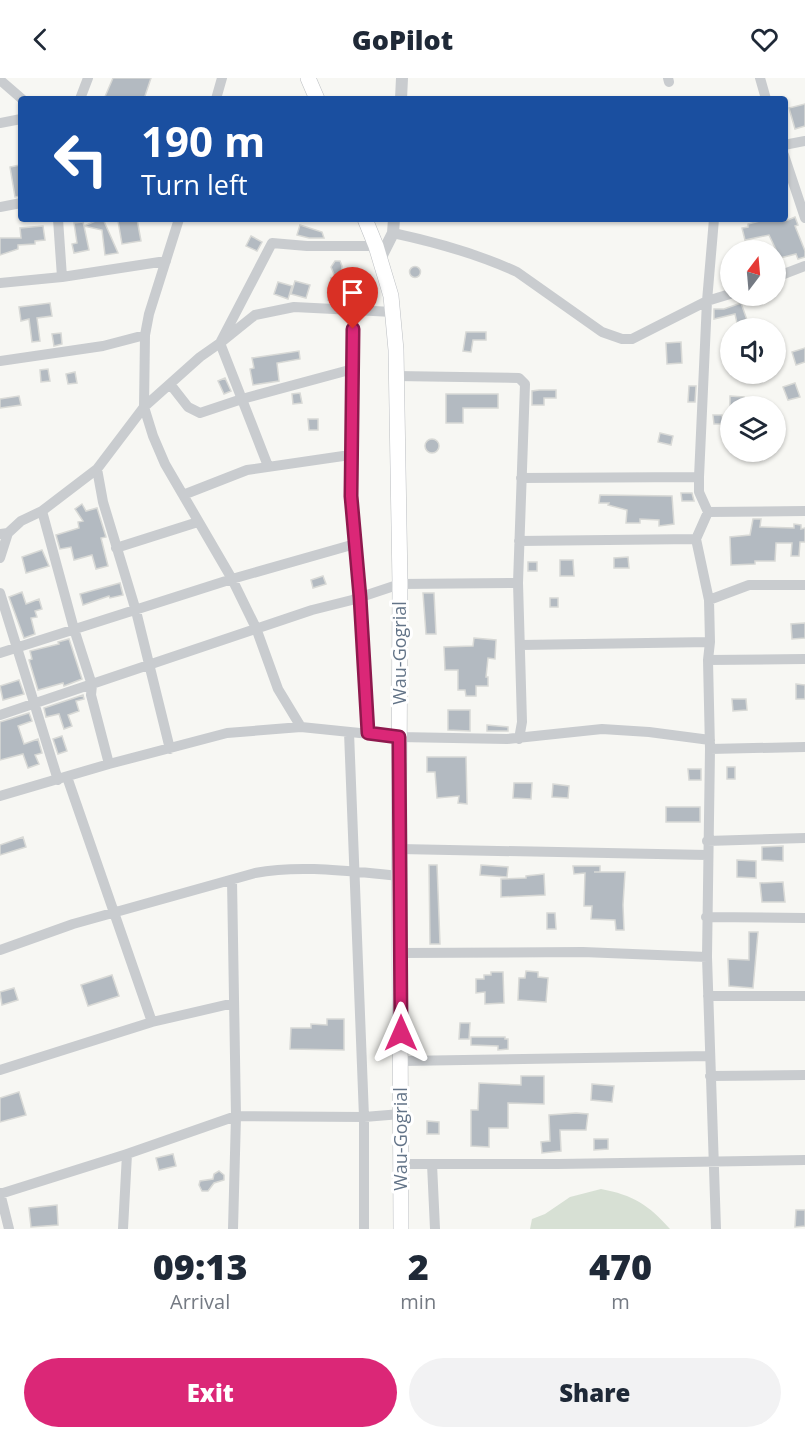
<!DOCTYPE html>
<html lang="en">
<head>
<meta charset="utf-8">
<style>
	:root { --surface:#fff; --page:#f2f2f3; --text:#1f2937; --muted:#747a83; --accent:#db2777 }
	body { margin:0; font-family:"Open Sans",sans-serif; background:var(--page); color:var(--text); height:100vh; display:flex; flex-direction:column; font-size:22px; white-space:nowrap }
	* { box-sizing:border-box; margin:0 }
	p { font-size:20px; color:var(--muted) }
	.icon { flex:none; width:33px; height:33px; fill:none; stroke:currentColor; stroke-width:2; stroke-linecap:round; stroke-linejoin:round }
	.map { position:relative; height:1151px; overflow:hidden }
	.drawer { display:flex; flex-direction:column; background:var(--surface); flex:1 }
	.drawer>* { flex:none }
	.hud { position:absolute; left:18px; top:18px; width:770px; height:126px; border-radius:6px; box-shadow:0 2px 4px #0004; background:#1a4fa0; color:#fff; overflow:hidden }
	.needle { width:39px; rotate:16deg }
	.tools { position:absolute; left:720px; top:162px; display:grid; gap:12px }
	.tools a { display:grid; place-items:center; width:66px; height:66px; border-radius:50%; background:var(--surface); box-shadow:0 2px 4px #0004; font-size:30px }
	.pin { position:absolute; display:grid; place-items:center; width:51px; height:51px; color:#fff; margin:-62px -26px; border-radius:50% 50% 50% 0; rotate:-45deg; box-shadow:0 0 6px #0007 }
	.pin .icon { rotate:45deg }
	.me { position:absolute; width:66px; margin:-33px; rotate:0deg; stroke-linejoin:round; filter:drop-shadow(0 0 4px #0008) }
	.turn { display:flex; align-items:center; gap:21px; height:126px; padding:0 24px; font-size:27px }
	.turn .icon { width:78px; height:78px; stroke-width:2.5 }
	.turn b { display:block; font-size:42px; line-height:51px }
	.eta { display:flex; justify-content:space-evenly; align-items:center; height:102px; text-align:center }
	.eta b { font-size:36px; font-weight:800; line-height:42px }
	.action { display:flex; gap:12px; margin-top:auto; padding:12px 24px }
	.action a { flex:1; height:69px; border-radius:36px; background:var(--accent); color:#fff; font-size:24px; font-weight:800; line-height:69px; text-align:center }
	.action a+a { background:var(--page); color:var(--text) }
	header { display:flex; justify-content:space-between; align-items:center; height:78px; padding:0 24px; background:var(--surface); font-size:27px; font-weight:800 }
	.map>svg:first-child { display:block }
	.pitch { fill:#d7e0d4 }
	.building { fill:#b3bac1; stroke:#d8d9d6; stroke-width:1.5 }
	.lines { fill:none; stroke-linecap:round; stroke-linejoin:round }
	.primary-casing { stroke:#bbbec2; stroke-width:16 }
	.minor { stroke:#c9cccf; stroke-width:10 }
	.tertiary { stroke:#c9cccf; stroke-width:12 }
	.primary { stroke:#fff; stroke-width:15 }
	.route-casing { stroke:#8e194d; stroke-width:15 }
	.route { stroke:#db2777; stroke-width:10 }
	.labels { text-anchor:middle; stroke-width:6; stroke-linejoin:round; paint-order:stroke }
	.street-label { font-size:18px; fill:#637488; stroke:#fff }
</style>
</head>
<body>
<header><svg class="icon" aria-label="back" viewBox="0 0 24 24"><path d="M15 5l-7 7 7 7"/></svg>GoPilot<svg class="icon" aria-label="heart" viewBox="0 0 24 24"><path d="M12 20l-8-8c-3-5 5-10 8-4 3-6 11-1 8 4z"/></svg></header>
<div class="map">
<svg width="805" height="1151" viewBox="0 0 805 1151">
	<rect width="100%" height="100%" fill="#f7f7f3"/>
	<path class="pitch" d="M601,1111C633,1117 649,1127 670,1151H530L532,1141L545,1136L570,1119Z"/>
	<path class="building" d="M113,0H151L144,21H104Z
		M805,26V48L795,51L789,30Z
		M20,87L21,118L15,119L10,89Z
		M795,139L798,147L795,148L805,173V179L798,181L796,176L776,181V172L769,157L745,162L742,150L748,149V146L760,143V141L788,142Z
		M100,141H103L118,175L105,177L102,152L84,148L89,172L74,175L72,166L77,165L74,145L83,144L84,148Z
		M137,141L141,163L122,166L118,143Z
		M300,147L322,154L324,160H309L297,157Z
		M43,148L45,162L35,163V166L18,167V171L0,177V160H21L20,150Z
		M251,158L262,164L257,173L246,168Z
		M335,183H340L342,188L338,223L328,222L331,200L336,201L331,189Z
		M409.5 194a5.5 5.5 0 1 1 11 0a5.5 5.5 0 1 1-11 0Z
		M295,203L310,207L306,220L291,216Z
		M278,204L292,208L288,221L274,216Z
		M50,225L52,238L37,240L40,263L32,264L29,241L21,243L19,229Z
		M741,225L747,242L737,245L735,236L714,241V231H724Z
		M466,254H486V262H473L471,274L463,273Z
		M61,255L62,266L54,268L52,256Z
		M681,264L682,285L667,286L666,265Z
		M805,270V284L796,287L792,274Z
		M299,273L300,281L277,285L279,303L253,307L250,291L254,290L252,280Z
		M48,291L50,303L41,304L40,292Z
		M75,294L77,305L68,306L66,296Z
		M225,300L231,313L224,316L218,303Z
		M795,305L800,319L788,322L783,309Z
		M689,308H696L695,324H688Z
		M539,312H556V320H544V327H532V313Z
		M300,315L302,325L293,326L292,316Z
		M446,316H498V330H463V345H446Z
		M19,318L21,327L0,330V321Z
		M730,318L744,319V328H730Z
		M713,337H722L723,346H714Z
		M308,341H318V352H309Z
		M660,355L673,358L671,367L658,364Z
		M425 368a7 7 0 1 1 14 0a7 7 0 1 1-14 0Z
		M681,415H692L694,423H682Z
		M600,417L672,418L674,446L659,448V442L640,441V445H626L627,432L608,427L609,425H599Z
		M82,426L86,433L97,430L106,459L101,460L108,488L96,491L92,477L74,482L71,469L60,471L56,457L79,450L78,444L83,443L75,431Z
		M753,441H761L760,449L794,450V446L801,447V451L805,450V464H800L799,478H791L792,465H776L775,483H755V486L731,487L730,459L750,457Z
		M42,472L49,488L26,495L22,479Z
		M628,479L629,490H614V480Z
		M560,482H573L574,498H560Z
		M528,484H537V493H528Z
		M323,498L326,506L313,510L311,502Z
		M120,505L123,517L110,520L109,518L83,527L80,516Z
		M22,514L26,526L39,521L42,531L35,533L37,539L31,540L35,556L24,560L9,519Z
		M423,515H434L436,556H426Z
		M550,520H558V529H550Z
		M805,545V560L792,561L791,546Z
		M474,560L496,562L495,581L488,580L486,599H488V608H476V618H466L465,612H458V592H445L444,569L473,568Z
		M69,561L82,601L64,608L63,605L38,612L29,582L32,581L30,573L59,566L58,564Z
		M19,602L24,616L3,622L0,608Z
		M796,606L805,607V621H796Z
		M83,617L84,621L76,623L79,633L68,637L72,648L64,651L59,636L46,639L44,630Z
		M732,621H746L747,632L733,633Z
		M448,632H470V653L448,652Z
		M29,635L32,643L18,648L24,666L38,661L42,675L35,677L39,686L28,690L23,676L0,682V644Z
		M487,647L508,649V653H487Z
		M62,658L67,673L58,676L53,661Z
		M427,679H466L467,726L458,725L459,718L437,720L435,694H427Z
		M727,689H735V701H727Z
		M688,691H701V702H689Z
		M514,705H532L531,721L513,720Z
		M553,706L569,708L568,720L552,719Z
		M666,729H700V744H666Z
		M23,759L26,769L0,777V767Z
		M783,768V783L762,782V769Z
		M737,782L756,783V800L737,799Z
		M429,787H437L440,866H430Z
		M481,787L508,789L507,799L480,797Z
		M573,788H600V794H594H625L623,827L624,852H616L615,842L591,841L592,828H584L585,795L574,796Z
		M544,796L545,817L501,819V801L526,800V798Z
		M783,804L785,824H762L760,805Z
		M547,835H555L556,851H547Z
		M749,854H758L753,910L729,908L728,881L749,882Z
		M526,893L538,894V899L548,900L546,924L518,922L519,900H525Z
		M491,894H503L504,925L485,926V914L476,915V901H484V897H491Z
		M112,897L119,918L88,928L81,907Z
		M14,910L18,922L2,927L0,914Z
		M327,941H344V972L290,971L291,950H311V946L327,947Z
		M460,945H470L469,961H459Z
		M471,959H505V961H508V971L498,972V968L471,967Z
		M521,998H544V1026L508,1025V1050H489V1069L471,1068V1032H478L479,1005L521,1007Z
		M592,1006L614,1008L612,1024L591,1022Z
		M19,1014L26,1037L0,1044V1020Z
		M576,1035L588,1036L586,1052H560L561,1073L542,1075L541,1064L550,1063L549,1037Z
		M427,1043L439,1044V1056H427Z
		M594,1061H608V1071L594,1072Z
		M173,1076L176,1088L159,1092L156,1080Z
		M219,1093L224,1097V1102L214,1105L208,1113H202L199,1107L200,1103L213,1101L214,1096Z
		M57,1127L58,1147L31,1149L29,1130Z
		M796,1132H805V1148L795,1149Z"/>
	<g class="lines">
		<defs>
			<path id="primary" d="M308,0L317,21
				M365,141L376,168L391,218L396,272L400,506L399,709L401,1151"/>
		</defs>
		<use href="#primary" class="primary-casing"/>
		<path class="minor" d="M668,0L669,4
			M760,0L766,21
			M0,2L22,21
			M80,21L88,0
			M216,21L222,0
			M0,45L21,41
			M784,67L805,63
			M784,77L805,140
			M0,129L21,125
			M58,141L62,199
			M179,141L149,236L145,257L144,329L153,358L165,386L232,501L256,550L278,611L301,649
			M393,155C435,164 478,176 517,194L602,254L622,261H632L707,223L730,216
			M776,199L805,188
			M0,205L62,199L166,183
			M353,231L354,311L350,377L351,418L360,519L368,655
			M0,283L103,268L145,257
			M396,298L519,300L525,306L518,505L522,644L519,661
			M170,306L188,329L200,335L242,321L353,291
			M268,388L220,265L255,237L294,229L393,234
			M97,391L103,424L136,533L170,671
			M521,400L699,399
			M183,417L247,392L350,377
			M42,433L74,551L92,607L91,617L109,686
			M708,434L805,433
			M0,456L8,455L21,443L42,433L97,391L144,329L200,279L220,265L272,165L307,168H376
			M519,463L696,461
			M116,470L198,444
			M0,480L8,455
			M0,515L58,702
			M709,522L749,507H805
			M521,567L710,564
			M0,575L232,501L355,466
			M708,582L710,564L709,522L696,461L708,434L699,414V399L707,223L714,141
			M0,637L312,532L352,522L400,506L518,505
			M349,654L364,1039V1151
			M710,671L805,669
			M67,699L152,944
			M0,718L109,686L227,655L301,649L399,659L507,661L602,651L649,654L710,662
			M707,763L805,760
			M400,771L707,777
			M232,802L236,1038L233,1151
			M706,839L805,840
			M0,872L73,846L255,795C302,786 353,794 400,798
			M401,875L583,874L707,879
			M708,918H805
			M402,983L710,978
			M0,992L152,944L234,925
			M710,998L805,997
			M401,1086H558L805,1082
			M432,1086L435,1151
			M0,1115L9,1151
			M0,1116L127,1076L236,1038L364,1039L401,1036
			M123,1151L127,1076
			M716,1151L707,879L710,671L708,582L805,581"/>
		<path class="tertiary" d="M401,21L402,0
			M380,181L393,155L394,141"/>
		<use href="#primary" class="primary"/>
	</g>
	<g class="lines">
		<defs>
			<path id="route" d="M353,251L351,418L360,519L368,655L399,659L401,955"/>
		</defs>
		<use href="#route" class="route-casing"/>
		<use href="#route" class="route"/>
	</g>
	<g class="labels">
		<g class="street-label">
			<text transform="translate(400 575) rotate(-90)" y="6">Wau-Gogrial</text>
			<text transform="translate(401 1061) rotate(-90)" y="6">Wau-Gogrial</text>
		</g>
	</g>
</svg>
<div class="tools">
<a><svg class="needle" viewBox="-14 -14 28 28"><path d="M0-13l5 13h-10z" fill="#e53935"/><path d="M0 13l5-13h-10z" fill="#747a83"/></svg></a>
<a><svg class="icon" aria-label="sound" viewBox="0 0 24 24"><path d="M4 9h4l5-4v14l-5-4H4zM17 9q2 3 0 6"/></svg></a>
<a><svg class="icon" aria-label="layers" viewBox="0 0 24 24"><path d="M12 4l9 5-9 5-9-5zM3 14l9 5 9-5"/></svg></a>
</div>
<div class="pin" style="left:353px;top:251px;background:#d93025"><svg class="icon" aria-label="arrive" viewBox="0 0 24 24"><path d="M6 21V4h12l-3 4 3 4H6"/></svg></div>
<svg class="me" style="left:401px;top:955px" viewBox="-20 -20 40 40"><path d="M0-17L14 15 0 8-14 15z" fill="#db2777" stroke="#fff" stroke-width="4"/></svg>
<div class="hud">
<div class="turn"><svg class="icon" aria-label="left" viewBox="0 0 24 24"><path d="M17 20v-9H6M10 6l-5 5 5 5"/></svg><div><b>190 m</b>Turn left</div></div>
</div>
</div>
<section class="drawer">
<div class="eta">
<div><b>09:13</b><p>Arrival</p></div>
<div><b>2</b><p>min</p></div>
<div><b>470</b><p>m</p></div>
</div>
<div class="action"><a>Exit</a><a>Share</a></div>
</section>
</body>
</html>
